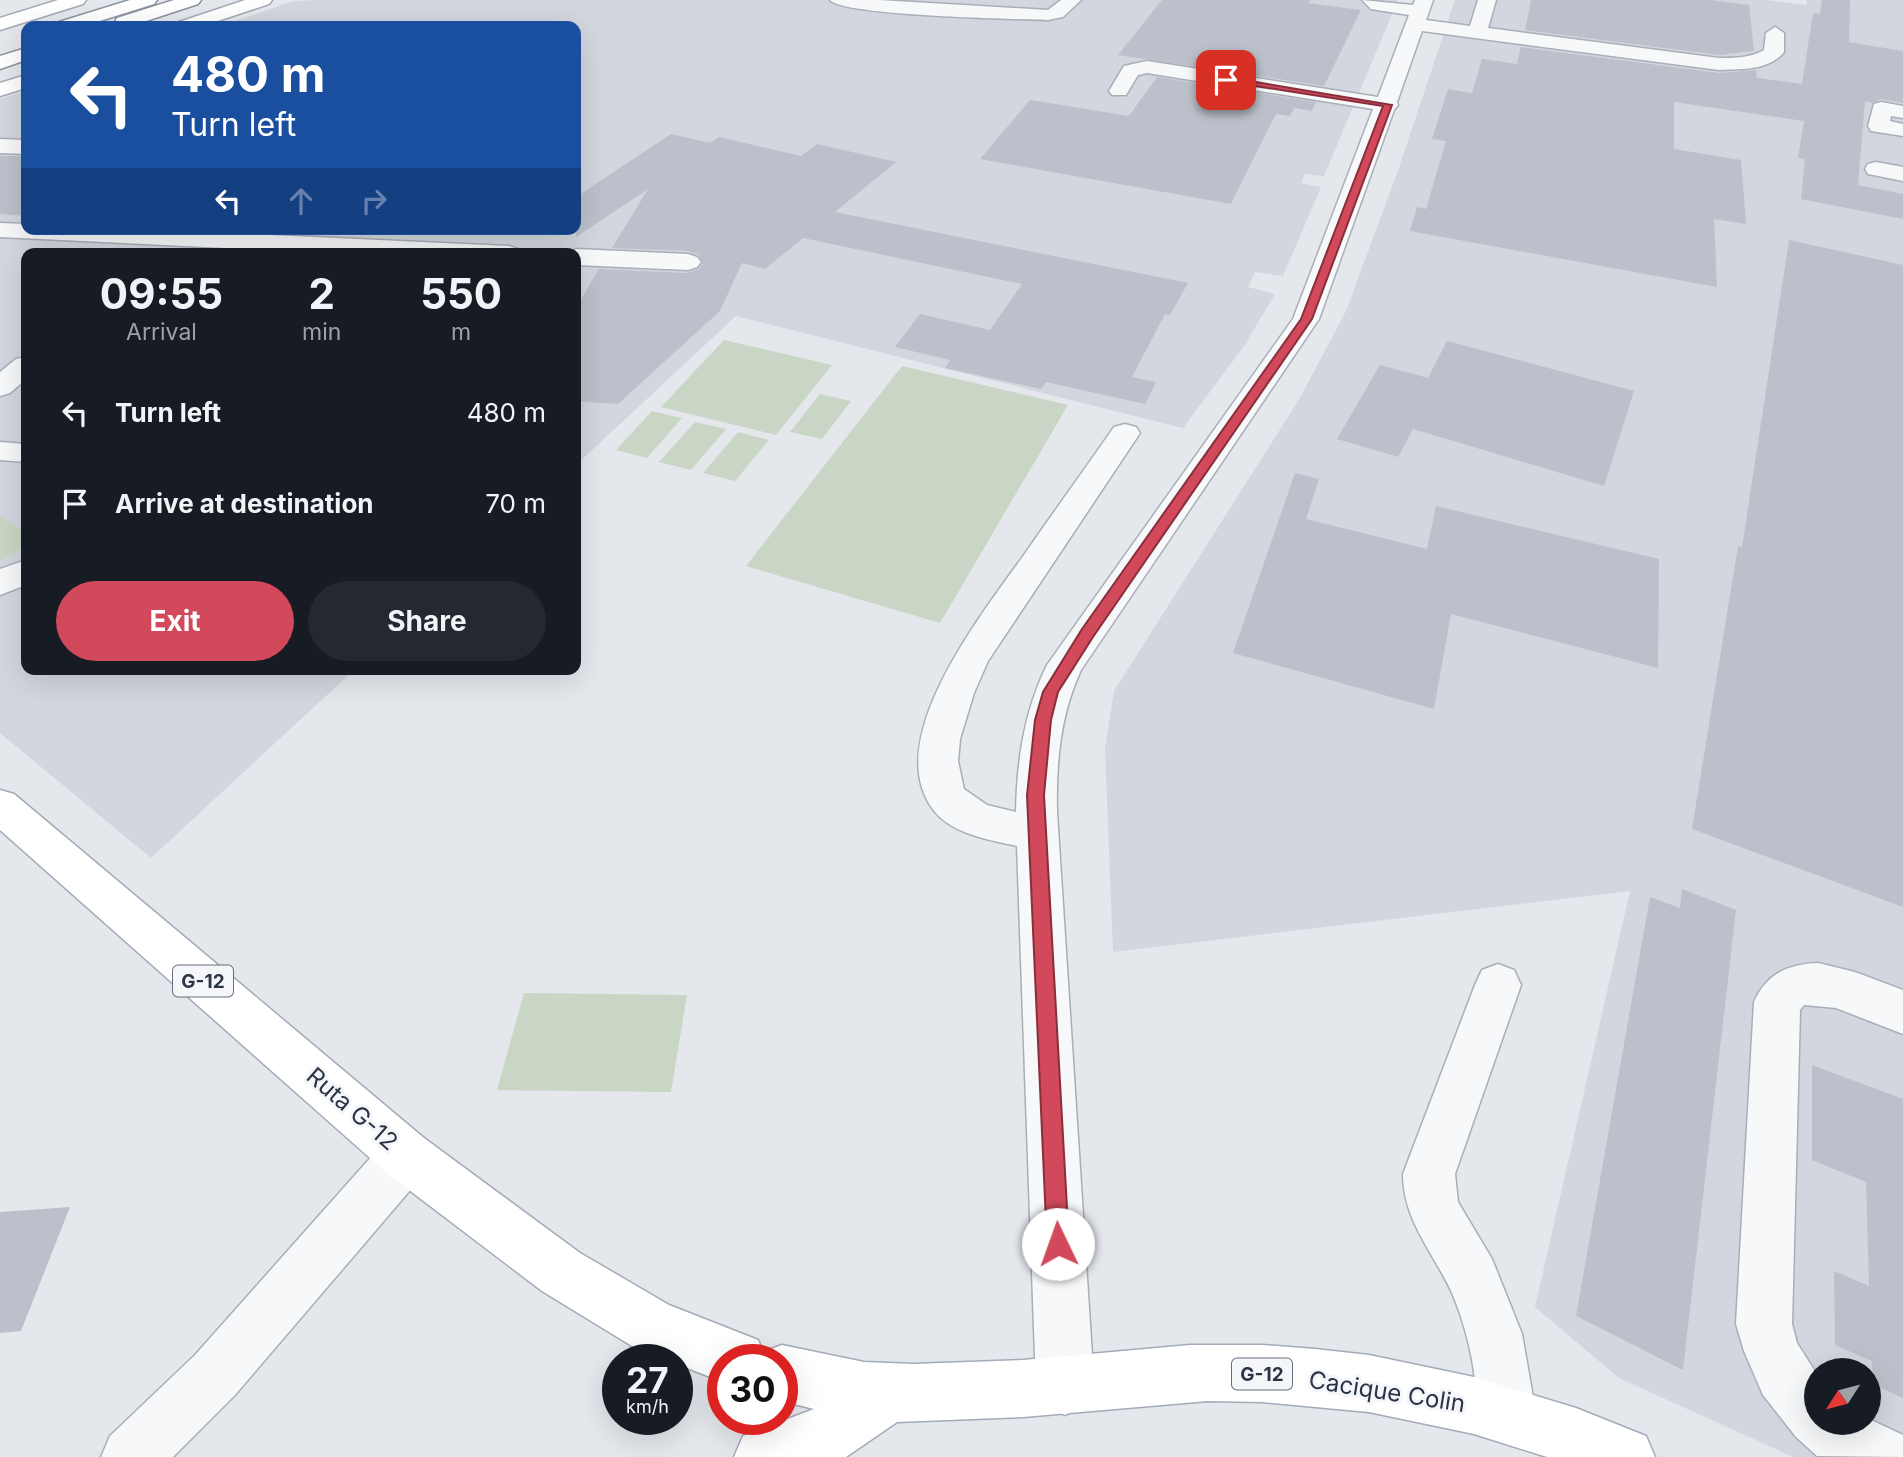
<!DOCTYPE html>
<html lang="en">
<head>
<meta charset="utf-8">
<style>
	:root { --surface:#171b24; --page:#242831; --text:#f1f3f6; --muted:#9ea1a6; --accent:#d1495b }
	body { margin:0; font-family:Inter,sans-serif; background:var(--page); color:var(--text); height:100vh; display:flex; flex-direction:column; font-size:26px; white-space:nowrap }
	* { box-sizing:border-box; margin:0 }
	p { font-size:23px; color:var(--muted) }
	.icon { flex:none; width:38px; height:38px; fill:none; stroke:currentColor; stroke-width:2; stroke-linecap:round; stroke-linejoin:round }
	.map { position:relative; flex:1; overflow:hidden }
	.panel { position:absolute; left:21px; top:248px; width:560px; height:427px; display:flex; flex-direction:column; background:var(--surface); border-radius:14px; box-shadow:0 7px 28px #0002 }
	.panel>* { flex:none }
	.top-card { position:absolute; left:21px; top:21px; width:560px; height:214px; border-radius:14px; box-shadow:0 7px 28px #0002; background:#1a4fa0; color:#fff; overflow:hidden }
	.needle { width:46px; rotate:234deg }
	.buttons { position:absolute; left:1804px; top:1358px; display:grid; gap:14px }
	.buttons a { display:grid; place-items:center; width:77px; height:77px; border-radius:50%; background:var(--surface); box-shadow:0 7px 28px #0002; font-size:35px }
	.speed { position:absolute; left:602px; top:1344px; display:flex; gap:14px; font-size:35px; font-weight:700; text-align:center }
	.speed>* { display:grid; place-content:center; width:91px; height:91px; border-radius:50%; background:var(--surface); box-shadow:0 7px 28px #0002; line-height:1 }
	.speed small { font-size:18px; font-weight:400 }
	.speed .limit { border:10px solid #d22; background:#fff; color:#111 }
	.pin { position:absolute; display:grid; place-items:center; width:60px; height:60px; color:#fff; margin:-30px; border-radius:14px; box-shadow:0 4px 10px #0006 }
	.me { position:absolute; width:77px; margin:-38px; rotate:357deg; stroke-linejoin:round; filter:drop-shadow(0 0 5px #0008) }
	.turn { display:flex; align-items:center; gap:24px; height:147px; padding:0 35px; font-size:32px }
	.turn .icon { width:91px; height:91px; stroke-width:2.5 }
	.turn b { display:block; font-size:49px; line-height:60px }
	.lanes { display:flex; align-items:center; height:66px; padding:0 35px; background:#0003; justify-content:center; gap:35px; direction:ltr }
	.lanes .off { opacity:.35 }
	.eta { display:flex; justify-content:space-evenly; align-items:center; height:119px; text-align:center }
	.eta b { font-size:42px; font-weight:700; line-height:49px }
	.cta { display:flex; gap:14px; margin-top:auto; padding:14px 35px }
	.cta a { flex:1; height:80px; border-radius:42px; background:var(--accent); color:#fff; font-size:28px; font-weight:700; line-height:80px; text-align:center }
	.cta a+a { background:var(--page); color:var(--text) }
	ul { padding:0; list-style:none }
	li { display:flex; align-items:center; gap:21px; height:91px; padding:0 35px }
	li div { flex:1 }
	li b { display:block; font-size:26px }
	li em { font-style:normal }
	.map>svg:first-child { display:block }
	.built { fill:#d2d6de; fill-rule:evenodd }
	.green { fill:#c9d6c5 }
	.building { fill:#bbc0ca }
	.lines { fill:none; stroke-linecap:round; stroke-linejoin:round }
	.minor-casing { stroke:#a9aeb7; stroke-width:3 }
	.major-casing { stroke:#a3abb8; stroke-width:3 }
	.highway-casing { stroke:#8b94a3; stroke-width:3 }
	.minor { fill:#f7f8fa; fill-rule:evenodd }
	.major { fill:#fff; fill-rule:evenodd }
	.highway { fill:#fff; fill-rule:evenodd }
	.route { fill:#d1495b; stroke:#882f3b; stroke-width:2 }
	.labels { text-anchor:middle; stroke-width:6; stroke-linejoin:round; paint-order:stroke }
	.shield { fill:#f4f6f9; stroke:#676e7b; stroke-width:2 }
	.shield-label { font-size:19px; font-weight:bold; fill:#2b3445 }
	.near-street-label { font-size:24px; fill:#2b3445; stroke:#f4f6f9 }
</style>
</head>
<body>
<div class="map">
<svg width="1903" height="1457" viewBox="0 0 1903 1457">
	<rect width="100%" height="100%" fill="#e4e7ec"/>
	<path class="built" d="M316,0H1398L1324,176L1305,174L1301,183L1321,187L1283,276L1255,272L1248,287L1275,294L1244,346L1183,428L736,316L576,465V254H26V670H354L151,858L0,733V99L26,91V229H576V26H220L294,1Z
		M1455,0H1767L1806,5L1807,0H1903V1457H1793L1619,1378L1535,1307L1630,891L1113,952L1105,748L1114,691L1300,398L1346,311L1399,168ZM1816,1370H1869V1423H1816Z"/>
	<path class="green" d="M724,340L832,365L776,435L661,407Z
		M902,366L1068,405L940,623L746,566Z
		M820,394L851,401L822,439L790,432Z
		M652,411L682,418L647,458L616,450Z
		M695,422L726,429L691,470L659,462Z
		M738,432L769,440L735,481L703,473Z
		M0,516L26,532V546L0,561Z
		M524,993L687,995L671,1092L497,1090Z"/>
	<path class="building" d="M1162,0H1310L1308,3L1361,10L1324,86L1118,55Z
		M1531,0H1710L1749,5L1754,51L1719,55L1525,30Z
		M1822,0H1850L1849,42L1903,51V103L1881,99L1872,103L1865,101L1858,185L1903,194V219L1801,199L1805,159L1798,158L1804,121L1674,102V149L1741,160L1746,224L1714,219L1717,287L1410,231L1417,207L1426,209L1446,141L1432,139L1448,89L1472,93L1482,59L1517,64L1521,47L1719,73L1756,70L1757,78L1802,84L1813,13L1820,14Z
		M1157,77L1316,102L1312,111L1294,108L1290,116L1276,114L1231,204L980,159L1030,100L1129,116Z
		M671,134L710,143L719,137L801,156L817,144L896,162L835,212L1188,283L1170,315L1165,314L1132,377L1156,382L1145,404L1046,382L1041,389L945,368L950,360L895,347L920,314L990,330L1022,284L803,238L765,269L742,263L720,311L618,404L576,401V308L599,269L688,273L698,269L703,264L699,255L688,251L612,248L648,189L576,237V197Z
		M0,156H26V216L0,214Z
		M1789,240L1903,265V907L1692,829L1738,546L1742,547Z
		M1447,341L1634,391L1604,486L1413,429L1398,457L1337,439L1380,365L1428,378Z
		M1295,473L1319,479L1306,519L1427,549L1436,506L1659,559L1658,668L1451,614L1434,709L1233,653Z
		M1682,889L1736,910L1683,1370L1576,1316L1650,897L1680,908Z
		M1812,1065L1903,1099V1398L1873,1384L1872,1361L1835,1345L1834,1271L1869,1286L1866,1182L1812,1160Z
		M70,1207L21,1331L0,1333V1212Z"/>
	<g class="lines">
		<defs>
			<path id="minor" d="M830,0H879L1048,10L1061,0H1081L1063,17L1048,20C1017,19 843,16 830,0Z
				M1362,0L1413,5L1415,0H1433L1426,20L1470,26L1478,0H1496L1488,28L1719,58C1735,58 1750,58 1764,50L1766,33L1775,27L1784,33V52C1769,71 1740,69 1719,70L1422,31L1397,102L1398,105L1394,110L1319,319L1081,670C1060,715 1056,763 1057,812L1094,1386L1085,1406L1065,1415L1045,1406L1036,1386L1017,846C990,840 953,834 935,812C877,742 986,609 1026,552C1055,510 1085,469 1114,427L1125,424L1136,427L1140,433L988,661L974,693L960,739L958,761L964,789L987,805L1016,812C1017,760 1024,712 1047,665L1293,319L1373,109L1147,73L1138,75L1126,95H1112L1109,91L1124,66L1147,61L1378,97L1409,15L1371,9Z
				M1881,102L1903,106V118L1891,116L1890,121L1903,124V136L1871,131L1868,126L1874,104Z
				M0,139L26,140V154L0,153Z
				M1876,162L1903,167V181L1868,174L1865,169L1868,164Z
				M0,223L26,224V229H141L509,246L518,249L521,254H346L0,237Z
				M576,249L688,254L697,257L701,262L697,267L688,270L576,265V254H566Z
				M26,357V379L10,393L0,396V372L16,359Z
				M0,442L26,444V462L0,460Z
				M26,560V585L0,595V569Z
				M1818,963L1855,972L1903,990V1034L1836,1008L1804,1005L1800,1010L1792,1324L1797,1343L1816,1373V1423H1869V1419L1903,1435V1457L1817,1456L1796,1437L1763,1395L1744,1351L1736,1324L1754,1002C1766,974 1788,964 1818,963Z
				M1498,964L1514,970L1521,985L1455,1174L1458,1202L1492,1259L1522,1334L1536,1414L1527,1434L1507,1443L1487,1434C1476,1410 1477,1386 1472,1360C1468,1338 1461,1314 1452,1293C1434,1253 1403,1221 1403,1174L1475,985L1482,970Z
				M406,1131L424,1138L431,1156L424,1174L235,1395L173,1457H101L110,1436L195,1355L388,1138Z"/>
			<path id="major" d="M58,0H86L83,4L0,30V18Z
				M245,0H272L269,4L203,26H177L179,22Z
				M26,75V88L0,96V83Z
				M0,790L14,794L424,1138L580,1253L669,1305L758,1340L763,1352L782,1345L864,1362L913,1364L1023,1360L1190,1345H1262L1315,1349L1369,1355L1474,1377L1576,1408L1646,1436L1655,1457H1547L1474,1434L1369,1412L1262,1402L1208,1401L1023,1417L897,1422L846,1457H734L743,1436L814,1409L782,1401V1360H723V1382L677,1364V1360H667L632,1346L542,1291L388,1174L0,830Z"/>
			<path id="highway" d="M130,0H157L154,4L84,26H57L59,22Z
				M174,0H201L198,4L131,26H119L115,22L117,18Z
				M26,48V60L0,69V56Z"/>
		</defs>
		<use href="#minor" class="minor-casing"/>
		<use href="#major" class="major-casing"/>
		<use href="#highway" class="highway-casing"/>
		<use href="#minor" class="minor"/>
		<use href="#major" class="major"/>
		<use href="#highway" class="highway"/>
	</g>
	<path class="route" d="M1226,77L1392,105L1312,319L1093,637L1058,692L1051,720L1044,795L1069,1244L1065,1252L1058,1255L1050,1252L1047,1244L1027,795L1035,720L1043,692L1082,629L1301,319L1383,106L1223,81Z"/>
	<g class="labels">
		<g class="shield">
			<rect x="173" y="965.5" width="60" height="31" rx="5"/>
			<rect x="1232" y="1358.5" width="60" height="31" rx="5"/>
		</g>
		<g class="shield-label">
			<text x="203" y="988">G-12</text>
			<text x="1262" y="1381">G-12</text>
		</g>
		<g class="near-street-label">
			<text transform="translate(352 1109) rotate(41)" y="8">Ruta G-12</text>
			<text transform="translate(1387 1392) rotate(9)" y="8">Cacique Colin</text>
		</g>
	</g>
</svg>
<div class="buttons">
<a><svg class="needle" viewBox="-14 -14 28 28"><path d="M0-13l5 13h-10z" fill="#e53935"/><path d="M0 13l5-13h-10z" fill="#9ea1a6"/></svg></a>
</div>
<div class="speed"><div>27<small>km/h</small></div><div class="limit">30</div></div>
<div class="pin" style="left:1226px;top:80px;background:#d93025"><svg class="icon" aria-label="arrive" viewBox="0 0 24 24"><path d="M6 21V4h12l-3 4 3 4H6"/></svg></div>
<svg class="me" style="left:1058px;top:1244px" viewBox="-20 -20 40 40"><circle r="19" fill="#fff"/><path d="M0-13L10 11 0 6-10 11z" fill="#d1495b"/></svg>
<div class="top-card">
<div class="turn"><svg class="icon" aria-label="left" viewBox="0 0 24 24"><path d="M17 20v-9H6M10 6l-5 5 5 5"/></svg><div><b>480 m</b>Turn left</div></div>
<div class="lanes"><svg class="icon" aria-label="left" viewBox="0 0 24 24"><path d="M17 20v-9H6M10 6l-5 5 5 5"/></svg><svg class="icon off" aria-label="ahead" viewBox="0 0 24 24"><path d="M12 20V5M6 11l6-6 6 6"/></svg><svg class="icon off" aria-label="right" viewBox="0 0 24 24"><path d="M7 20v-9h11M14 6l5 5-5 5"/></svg></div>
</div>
<section class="panel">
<div class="eta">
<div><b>09:55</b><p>Arrival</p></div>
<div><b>2</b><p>min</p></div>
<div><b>550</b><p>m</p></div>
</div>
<ul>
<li><svg class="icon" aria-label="left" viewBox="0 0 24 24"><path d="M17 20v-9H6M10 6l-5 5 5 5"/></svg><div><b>Turn left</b></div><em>480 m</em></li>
<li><svg class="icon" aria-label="arrive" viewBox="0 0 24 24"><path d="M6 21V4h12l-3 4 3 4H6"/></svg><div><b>Arrive at destination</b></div><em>70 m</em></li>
</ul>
<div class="cta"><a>Exit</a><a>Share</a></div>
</section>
</div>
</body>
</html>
